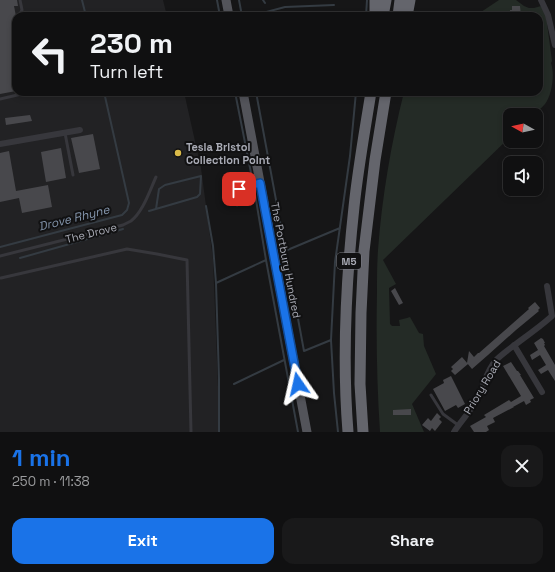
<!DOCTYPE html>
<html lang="en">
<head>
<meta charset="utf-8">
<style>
	:root { --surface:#101011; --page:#19191a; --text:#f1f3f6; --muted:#9c9d9f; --line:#303031; --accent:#1a73e8 }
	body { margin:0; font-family:"Space Grotesk",sans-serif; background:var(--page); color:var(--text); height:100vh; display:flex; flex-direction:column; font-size:15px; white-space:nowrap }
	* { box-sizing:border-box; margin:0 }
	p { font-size:13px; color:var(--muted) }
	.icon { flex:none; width:22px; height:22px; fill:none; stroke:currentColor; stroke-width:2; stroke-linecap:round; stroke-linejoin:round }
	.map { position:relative; height:432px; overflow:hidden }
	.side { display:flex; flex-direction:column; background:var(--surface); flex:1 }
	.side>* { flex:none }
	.top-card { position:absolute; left:12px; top:12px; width:531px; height:84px; border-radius:12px; box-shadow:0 2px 6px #0003,0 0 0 1px var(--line); background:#101011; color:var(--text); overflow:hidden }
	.needle { width:26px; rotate:278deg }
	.buttons { position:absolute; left:503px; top:108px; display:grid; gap:8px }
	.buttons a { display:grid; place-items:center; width:40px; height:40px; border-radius:8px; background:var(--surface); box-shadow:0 2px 6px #0003,0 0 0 1px var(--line); font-size:20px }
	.pin { position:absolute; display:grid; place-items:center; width:34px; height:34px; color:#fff; margin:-17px; border-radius:8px; box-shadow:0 2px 6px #0006 }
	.me { position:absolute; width:44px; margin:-22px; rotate:349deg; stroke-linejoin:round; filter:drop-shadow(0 0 3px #0008) }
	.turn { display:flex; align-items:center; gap:14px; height:84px; padding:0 12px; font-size:18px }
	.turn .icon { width:52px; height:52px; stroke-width:2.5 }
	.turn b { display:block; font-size:28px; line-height:34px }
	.round { display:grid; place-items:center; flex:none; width:42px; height:42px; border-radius:12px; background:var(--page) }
	.summary { display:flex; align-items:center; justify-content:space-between; height:68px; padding:0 12px }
	h1 { font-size:24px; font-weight:700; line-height:30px; color:var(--accent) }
	.cta { display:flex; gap:8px; margin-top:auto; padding:8px 12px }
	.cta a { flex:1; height:46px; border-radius:12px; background:var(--accent); color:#fff; font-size:16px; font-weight:700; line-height:46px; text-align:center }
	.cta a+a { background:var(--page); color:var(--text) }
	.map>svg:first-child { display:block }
	.built { fill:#222224 }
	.green { fill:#242b26 }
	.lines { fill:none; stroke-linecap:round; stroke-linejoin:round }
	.stream { stroke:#343b42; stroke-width:2 }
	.building { fill:#48484c }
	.service { stroke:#37373c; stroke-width:3 }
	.minor { stroke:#37373c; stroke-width:6 }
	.primary { stroke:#53545a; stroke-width:9 }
	.motorway { stroke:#64656c; stroke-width:11 }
	.route-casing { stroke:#114b97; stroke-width:10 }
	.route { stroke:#1a73e8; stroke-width:7 }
	.poi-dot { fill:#dbbb49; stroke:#111112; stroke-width:1.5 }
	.labels { text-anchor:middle; stroke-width:4; stroke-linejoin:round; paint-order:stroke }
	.shield { fill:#111112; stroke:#7b7d84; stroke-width:1 }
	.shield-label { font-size:10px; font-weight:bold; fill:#a9abb5 }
	.poi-label { font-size:11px; font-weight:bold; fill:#a9abb5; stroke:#111112; text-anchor:start }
	.street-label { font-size:11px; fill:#a9abb5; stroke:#111112 }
	.water-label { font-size:12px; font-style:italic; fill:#8495ac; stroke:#111112 }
</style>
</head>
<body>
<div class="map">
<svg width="555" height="432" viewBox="0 0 555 432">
	<rect width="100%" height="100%" fill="#161617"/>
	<path class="built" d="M0,0H163L167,16H16V92H184L201,168L213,259L219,412L218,432H0Z"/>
	<path class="green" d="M499,0H516L524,6L529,8H534L541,6L546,16L552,61L551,63C555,74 552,95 545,104C541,109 537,111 533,115H510V137L383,260L396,284L389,288L390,324L392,326H400L399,320L407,318L410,317L419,333L423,334L424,346L436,374L412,404L424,432H380C377,386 376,339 377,293C377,279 377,264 378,250C382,197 391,144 404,92H539V16H479L478,14Z"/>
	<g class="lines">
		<path class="stream" d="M82,0L86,16
			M217,0L220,16
			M239,0L242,16
			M263,0L265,3
			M251,16L285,7L334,5
			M366,16L367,0
			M235,92L254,188L266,260L298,432
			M256,92L304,351L331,340
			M225,197L254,188
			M206,206L213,246L216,283L219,379V432
			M149,211L197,197L200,194L201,176L165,185L159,189L156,209
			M0,247L122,215L127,210L129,203L104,92
			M285,251L340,228
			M20,258L123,229
			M216,283L266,260
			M234,384L284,360
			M338,432L334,393L331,340L335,262L350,156L356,92"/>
	</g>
	<path class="building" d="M0,0H17L18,6H14L16,16V91L0,94Z
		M512,6H520L521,16H510V10H512Z
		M30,115L32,121L6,125L5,118Z
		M93,134L100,169L79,173L71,138Z
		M61,148L66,178L46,182L41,152Z
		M9,151L16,191L48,185L52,207L22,213L19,198L0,202V153Z
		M395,288L403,303L399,305L391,291Z
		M535,302L540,308L538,310L539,311L516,330L488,355L472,369L467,363L469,351L474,357L478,353H479L529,309L528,308Z
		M541,338L543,339L545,343H544L545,345L544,346L555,365V381L548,370L541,374L538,370L546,365L540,355L532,360L530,355L538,350L534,343Z
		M462,357L468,364L455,375L451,371L453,369L451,367Z
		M511,362L517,371H518L521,375H520L534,398L530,400L531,402L526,405L524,401L513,407H514L493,418L495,422L487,426L489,430L486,432H474L470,426L486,417L484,415L509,400L511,402L521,396L503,366Z
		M451,376L465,404L458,408L456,405L445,411L433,389L444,383L443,380Z
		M411,409V415H393V410Z
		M437,413L441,417L439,419L442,422L435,431L432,428L430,431L422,425L428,418L431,421Z"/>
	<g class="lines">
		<path class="service" d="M19,16L22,10L20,0
			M0,99L26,93L28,92
			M65,133L73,175
			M237,205L235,197L236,191L249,186L258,184
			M0,256L123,225C125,224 129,222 131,221C143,212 150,190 156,177
			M1,278L127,249L157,254L187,260L191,432
			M431,395L443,414L458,425"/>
		<path class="minor" d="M541,0L548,15L555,45
			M0,144L80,130
			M514,345L542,392
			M454,432C461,421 471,411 477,399C484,386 486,371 496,360C503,353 512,347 520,341C531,333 542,325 552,316L547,286"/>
		<path class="primary" d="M226,0L229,16
			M243,92L307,432"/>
		<path class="motorway" d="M375,16V0
			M383,16L386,0
			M398,16L400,0
			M407,16L410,0
			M348,432C342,357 346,281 354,207C358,168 365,130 371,92
			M363,432L360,384L361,313L364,251L375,160L386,92"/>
	</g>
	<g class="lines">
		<defs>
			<path id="route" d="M239,189L260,183L298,384"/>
		</defs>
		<use href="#route" class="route-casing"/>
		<use href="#route" class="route"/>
	</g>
	<circle class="poi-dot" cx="178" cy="153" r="4"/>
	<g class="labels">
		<rect class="shield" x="337" y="253" width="24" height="16" rx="3"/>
		<g class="shield-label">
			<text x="349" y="265">M5</text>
		</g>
		<g class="poi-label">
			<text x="186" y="151">Tesla Bristol<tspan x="186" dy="13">Collection Point</tspan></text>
		</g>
		<g class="street-label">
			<text transform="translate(91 233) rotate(-14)" y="4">The Drove</text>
			<text transform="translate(286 260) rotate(79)" y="4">The Portbury Hundred</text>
			<text transform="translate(482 387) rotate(-59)" y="4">Priory Road</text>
		</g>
		<g class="water-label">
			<text transform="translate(74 218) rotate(-14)" y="4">Drove Rhyne</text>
		</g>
	</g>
</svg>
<div class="buttons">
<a><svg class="needle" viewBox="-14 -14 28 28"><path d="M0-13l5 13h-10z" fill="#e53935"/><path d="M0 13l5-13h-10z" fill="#9c9d9f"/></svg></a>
<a><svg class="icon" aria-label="sound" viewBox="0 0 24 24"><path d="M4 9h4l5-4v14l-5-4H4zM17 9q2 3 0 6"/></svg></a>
</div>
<div class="pin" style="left:239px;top:189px;background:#d93025"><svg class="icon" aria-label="arrive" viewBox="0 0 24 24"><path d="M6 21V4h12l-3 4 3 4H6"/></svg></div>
<svg class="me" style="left:298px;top:384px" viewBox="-20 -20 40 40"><path d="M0-17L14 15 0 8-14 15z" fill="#1a73e8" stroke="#fff" stroke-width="4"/></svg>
<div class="top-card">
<div class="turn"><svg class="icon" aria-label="left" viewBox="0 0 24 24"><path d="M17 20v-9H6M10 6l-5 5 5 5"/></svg><div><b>230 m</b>Turn left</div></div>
</div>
</div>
<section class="side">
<div class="summary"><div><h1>1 min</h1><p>250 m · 11:38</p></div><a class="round"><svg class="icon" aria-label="close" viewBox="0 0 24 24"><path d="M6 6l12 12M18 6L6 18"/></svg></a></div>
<div class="cta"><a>Exit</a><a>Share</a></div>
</section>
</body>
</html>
